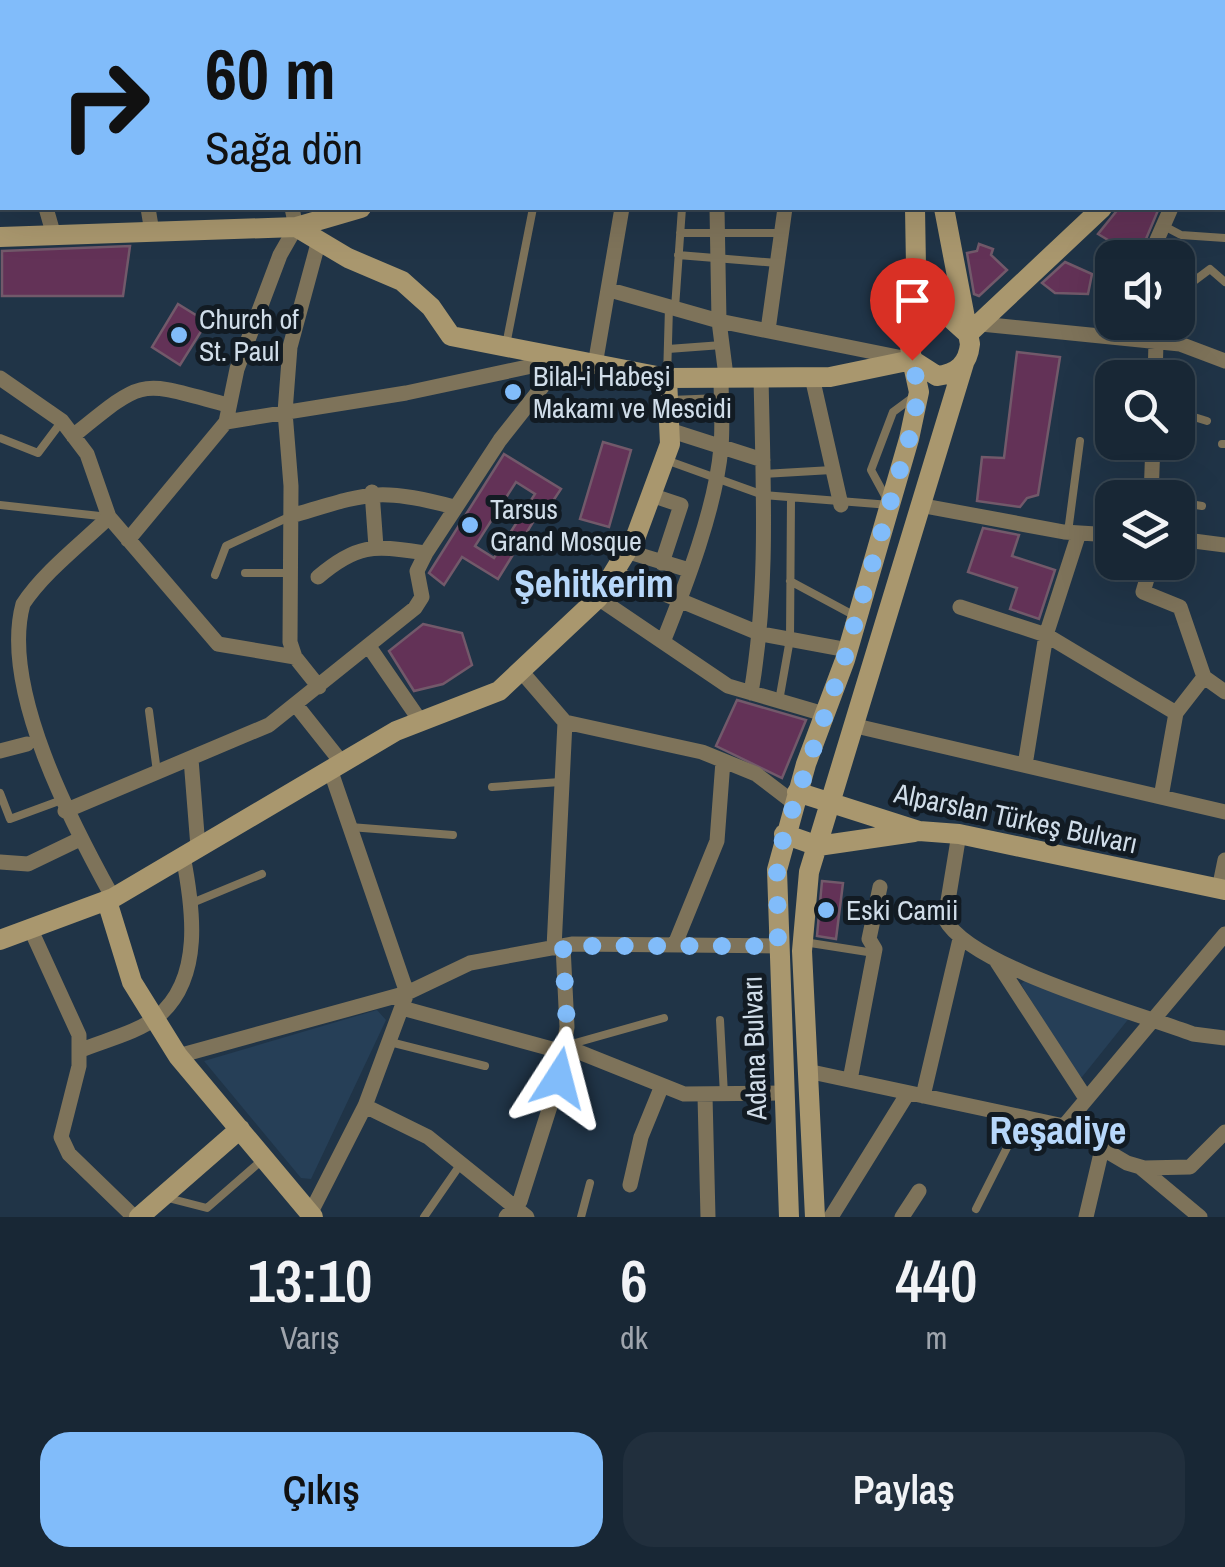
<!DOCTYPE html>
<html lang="tr">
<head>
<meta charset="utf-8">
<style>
	:root { --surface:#182735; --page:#212f3d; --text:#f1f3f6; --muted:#9fa5ad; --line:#364450; --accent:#81bcfa }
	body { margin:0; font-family:"Archivo Narrow",sans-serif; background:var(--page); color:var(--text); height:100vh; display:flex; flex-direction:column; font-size:38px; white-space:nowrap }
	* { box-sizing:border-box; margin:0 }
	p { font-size:32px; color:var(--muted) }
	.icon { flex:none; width:55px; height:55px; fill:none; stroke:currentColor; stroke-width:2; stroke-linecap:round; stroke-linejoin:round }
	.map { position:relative; height:1217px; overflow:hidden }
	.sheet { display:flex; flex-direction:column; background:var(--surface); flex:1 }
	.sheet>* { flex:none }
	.banner { position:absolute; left:0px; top:0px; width:1225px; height:210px; box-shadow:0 10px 40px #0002,0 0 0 2px var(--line); background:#81bcfa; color:#111; overflow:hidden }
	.controls { position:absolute; left:1095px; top:240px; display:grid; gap:20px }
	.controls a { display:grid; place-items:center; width:100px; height:100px; border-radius:20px; background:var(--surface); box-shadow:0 10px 40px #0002,0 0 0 2px var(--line); font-size:50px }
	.pin { position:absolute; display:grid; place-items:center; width:85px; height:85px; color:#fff; margin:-102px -42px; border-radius:50% 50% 50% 0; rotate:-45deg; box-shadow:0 0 10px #0007 }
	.pin .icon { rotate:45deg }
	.me { position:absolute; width:110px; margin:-55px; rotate:9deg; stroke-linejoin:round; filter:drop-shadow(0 0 8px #0008) }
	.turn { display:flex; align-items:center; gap:35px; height:210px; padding:0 40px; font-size:45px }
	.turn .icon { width:130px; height:130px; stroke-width:2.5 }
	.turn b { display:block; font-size:70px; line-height:85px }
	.eta { display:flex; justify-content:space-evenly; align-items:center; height:170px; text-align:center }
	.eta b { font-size:60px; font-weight:600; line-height:70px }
	.primary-button { display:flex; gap:20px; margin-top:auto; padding:20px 40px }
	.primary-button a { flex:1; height:115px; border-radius:30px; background:var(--accent); color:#111; font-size:40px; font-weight:600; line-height:115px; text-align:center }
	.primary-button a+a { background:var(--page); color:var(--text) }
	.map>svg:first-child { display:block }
	.built { fill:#263f57 }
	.building { fill:#633257; stroke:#72596a; stroke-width:2.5; fill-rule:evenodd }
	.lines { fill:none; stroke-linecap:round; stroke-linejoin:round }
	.lane { stroke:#7e735a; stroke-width:8 }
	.street { stroke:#7e735a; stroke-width:15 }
	.secondary { stroke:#a9976e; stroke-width:20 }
	.route { stroke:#81bcfa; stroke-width:18; stroke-dasharray:0 32.4 }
	.poi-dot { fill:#81bcfa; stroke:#121b23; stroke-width:4 }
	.labels { text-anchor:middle; stroke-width:10; stroke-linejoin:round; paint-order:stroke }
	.poi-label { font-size:28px; fill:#d0dde9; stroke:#121b23; text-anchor:start }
	.street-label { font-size:28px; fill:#d0dde9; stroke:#121b23 }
	.district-label { font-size:38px; font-weight:bold; fill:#b7d7fa; stroke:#121b23 }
</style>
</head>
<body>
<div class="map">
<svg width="1225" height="1217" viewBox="0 0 1225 1217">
	<rect width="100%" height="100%" fill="#203447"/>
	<path class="built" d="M1029,977L1130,1017L1082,1077L1077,1076L1021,984Z
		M377,1010L386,1020L311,1179L301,1178L204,1061Z"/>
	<path class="building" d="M1119,208H1159L1138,258L1098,234Z
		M979,244L993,249L991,255L1007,270L979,296L974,294L967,253L977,251Z
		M130,246L123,296H2V251Z
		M1065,262L1092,274L1088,294L1055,293L1042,283Z
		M178,304L207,322L180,365L152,347Z
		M1017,352L1060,357L1038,495L1027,498L1020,507L977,501L982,457L1004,458Z
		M603,442L631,450L609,527L580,519Z
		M504,454L561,489L551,504L546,501L498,579L462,557L444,585L429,573ZM516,482L535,494L494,558L475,546Z
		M983,528L1019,535L1012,556L1055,570L1039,619L1010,609L1017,588L968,572Z
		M423,624L462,633L472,665L443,684L414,691L389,651Z
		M737,700L806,720L782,778L716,746Z
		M822,881L843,883L836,939L817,936Z"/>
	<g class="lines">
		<path class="lane" d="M1164,226L1181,235L1225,238
			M680,233H781
			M678,255L777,263
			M1178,293L1210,269L1225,282
			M675,308L682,208
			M1174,322L1180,342
			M506,345L533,208
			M668,349L722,345
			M667,378L669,307
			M670,400L721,398
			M1178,412L1207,421
			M0,438L38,453L62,421
			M1222,444H1225
			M666,460L763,495L890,505L871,470L893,412L912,398
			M763,474L832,470
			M1178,502L1202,506
			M0,505L109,517
			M1068,532L1080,441
			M245,573H289
			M215,575L226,546L291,516
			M790,581L857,617
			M779,701L790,639L791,499
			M149,711L157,772
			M492,787L560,782
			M0,793L10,819L59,801
			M350,827L453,835
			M192,903L262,874
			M804,942L874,953
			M720,1020L724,1095
			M390,1042L485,1066
			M568,1045L664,1018
			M168,1198L207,1208L261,1161
			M976,1209L1022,1118
			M424,1217L460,1165
			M581,1217L590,1183"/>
		<path class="street" d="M620,0V2
			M733,0V2
			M1160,0L1161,2
			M276,2V0
			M574,2L587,0
			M0,4L2,14
			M46,208L54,236
			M148,208L152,232
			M717,208L719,321L726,376
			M319,240L290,347L285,412L291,486L290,642L295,657L319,687
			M1149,258L1171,208
			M610,290L719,321L908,359
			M981,324L1180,344L1225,361
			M768,330L785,208
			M595,365L622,208
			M812,377L841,505
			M0,378L62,421L87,454L109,517L218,644L295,657
			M1155,378L1156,342
			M226,422L406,393L560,360
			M669,430L763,460
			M73,436C147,376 137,381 228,405
			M372,492L376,547
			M651,495L681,505L662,563
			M1151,498L1153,442
			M919,505L1064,532L1112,535
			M291,516C366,494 376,486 454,507
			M109,517C81,544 44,572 23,604C0,688 72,824 113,898
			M1178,539L1225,545
			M128,540L226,422L237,369L280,255L296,227L292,208
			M626,551L689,570
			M1152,562L1143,592L1180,607L1204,677L1225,692
			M614,573L761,634L848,650
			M318,577C359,542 375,546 426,553
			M598,598L728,686L824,714
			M960,607L1046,635L1176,713
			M663,642C686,585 716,507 721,447C723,424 721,399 721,376
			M370,648L421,722
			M521,671L565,722L702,752L756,774L794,803
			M751,693C769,588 763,483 761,376
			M296,705L342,763
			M856,726L1225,812
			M0,751L27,744
			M191,759L198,847
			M1025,765L1046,635L1079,533
			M1161,797L1176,713L1204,677
			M65,811L269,725L415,608L422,597L417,571L426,553L500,440L564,359
			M959,834L945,919C969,967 1138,1013 1193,1034L1225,1038
			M0,862L28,864L80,839
			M1219,889L1225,860
			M31,930L79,1035V1066L61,1137L69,1154L134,1217
			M675,944L717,841L723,761
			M554,948L565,722
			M997,962L1085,1097
			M402,1008L563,1052
			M564,1046L684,1094L783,1093
			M79,1051C102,1041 137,1033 157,1017C204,979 193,907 183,856
			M178,1056L407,993L470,963L573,944L778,946
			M807,1071L1064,1126L1127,1163L1144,1168L1190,1167L1225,1132
			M850,1080L875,949L869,939L880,887
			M705,1096L708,1217
			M923,1096L960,939
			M365,1106L428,1137L527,1217
			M1064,1126L1225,934
			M1140,1167L1200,1217
			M630,1185L641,1137L661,1088
			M310,1214L365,1106L407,993L330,769
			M506,1217L520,1201L559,1078L567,1027L563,946
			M831,1217L908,1093
			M902,1217L919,1191
			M1086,1217L1102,1149"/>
		<path class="secondary" d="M882,0L883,2
			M900,0L901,2
			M1222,89L1225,87
			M915,208L917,325
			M944,208L970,344C968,364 957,374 937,376L912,360L909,339L927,317L947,315L968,334
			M296,227L348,258L402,281L431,307L451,336L667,378L830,377L912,360L919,392L909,439L845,660L806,764L777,870L789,1217
			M0,237L296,227L361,208
			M968,334L1102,208
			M797,792L919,831L959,834L1225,890
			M784,834L818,846L914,832
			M107,901L132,982L178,1056L313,1217
			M0,940L113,898L396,731L499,691L598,598L636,536L670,444L667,378
			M139,1217L240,1129
			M815,1217L802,951L809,872L964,363"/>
	</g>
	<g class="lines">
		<path class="route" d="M559,1078L567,1028L563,946H778L777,870L784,834L844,660L909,439L919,392L912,360"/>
	</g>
	<g class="poi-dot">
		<circle cx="179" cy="335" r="10"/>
		<circle cx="513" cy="392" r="10"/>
		<circle cx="470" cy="525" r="10"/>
		<circle cx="826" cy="910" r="10"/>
	</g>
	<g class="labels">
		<g class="poi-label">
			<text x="199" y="329">Church of<tspan x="199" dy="32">St. Paul</tspan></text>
			<text x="533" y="386">Bilal-i Habeşi<tspan x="533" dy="32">Makamı ve Mescidi</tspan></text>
			<text x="490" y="519">Tarsus<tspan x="490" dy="32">Grand Mosque</tspan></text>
			<text x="846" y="920">Eski Camii</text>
		</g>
		<g class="street-label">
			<text transform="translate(1016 818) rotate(12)" y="10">Alparslan Türkeş Bulvarı</text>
			<text transform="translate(754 1048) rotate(-92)" y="10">Adana Bulvarı</text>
		</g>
		<g class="district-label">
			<text x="594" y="597">Şehitkerim</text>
			<text x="1058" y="1144">Reşadiye</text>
		</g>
	</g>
</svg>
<div class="controls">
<a><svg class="icon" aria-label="sound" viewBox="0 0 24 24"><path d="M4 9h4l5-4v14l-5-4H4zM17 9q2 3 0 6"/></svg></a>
<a><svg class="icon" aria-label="search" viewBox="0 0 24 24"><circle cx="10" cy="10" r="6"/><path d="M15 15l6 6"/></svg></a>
<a><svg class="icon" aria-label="layers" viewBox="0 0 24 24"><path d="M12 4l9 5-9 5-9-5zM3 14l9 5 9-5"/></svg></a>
</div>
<div class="pin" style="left:912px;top:360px;background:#d93025"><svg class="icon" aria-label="arrive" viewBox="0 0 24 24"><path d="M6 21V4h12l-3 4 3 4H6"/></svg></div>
<svg class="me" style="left:559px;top:1078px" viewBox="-20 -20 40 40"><path d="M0-17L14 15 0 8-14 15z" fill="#81bcfa" stroke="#fff" stroke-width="4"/></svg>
<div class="banner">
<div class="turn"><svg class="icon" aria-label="right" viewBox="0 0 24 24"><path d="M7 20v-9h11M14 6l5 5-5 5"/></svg><div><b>60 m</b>Sağa dön</div></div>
</div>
</div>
<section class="sheet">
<div class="eta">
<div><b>13:10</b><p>Varış</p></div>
<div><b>6</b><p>dk</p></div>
<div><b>440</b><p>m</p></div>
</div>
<div class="primary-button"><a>Çıkış</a><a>Paylaş</a></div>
</section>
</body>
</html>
